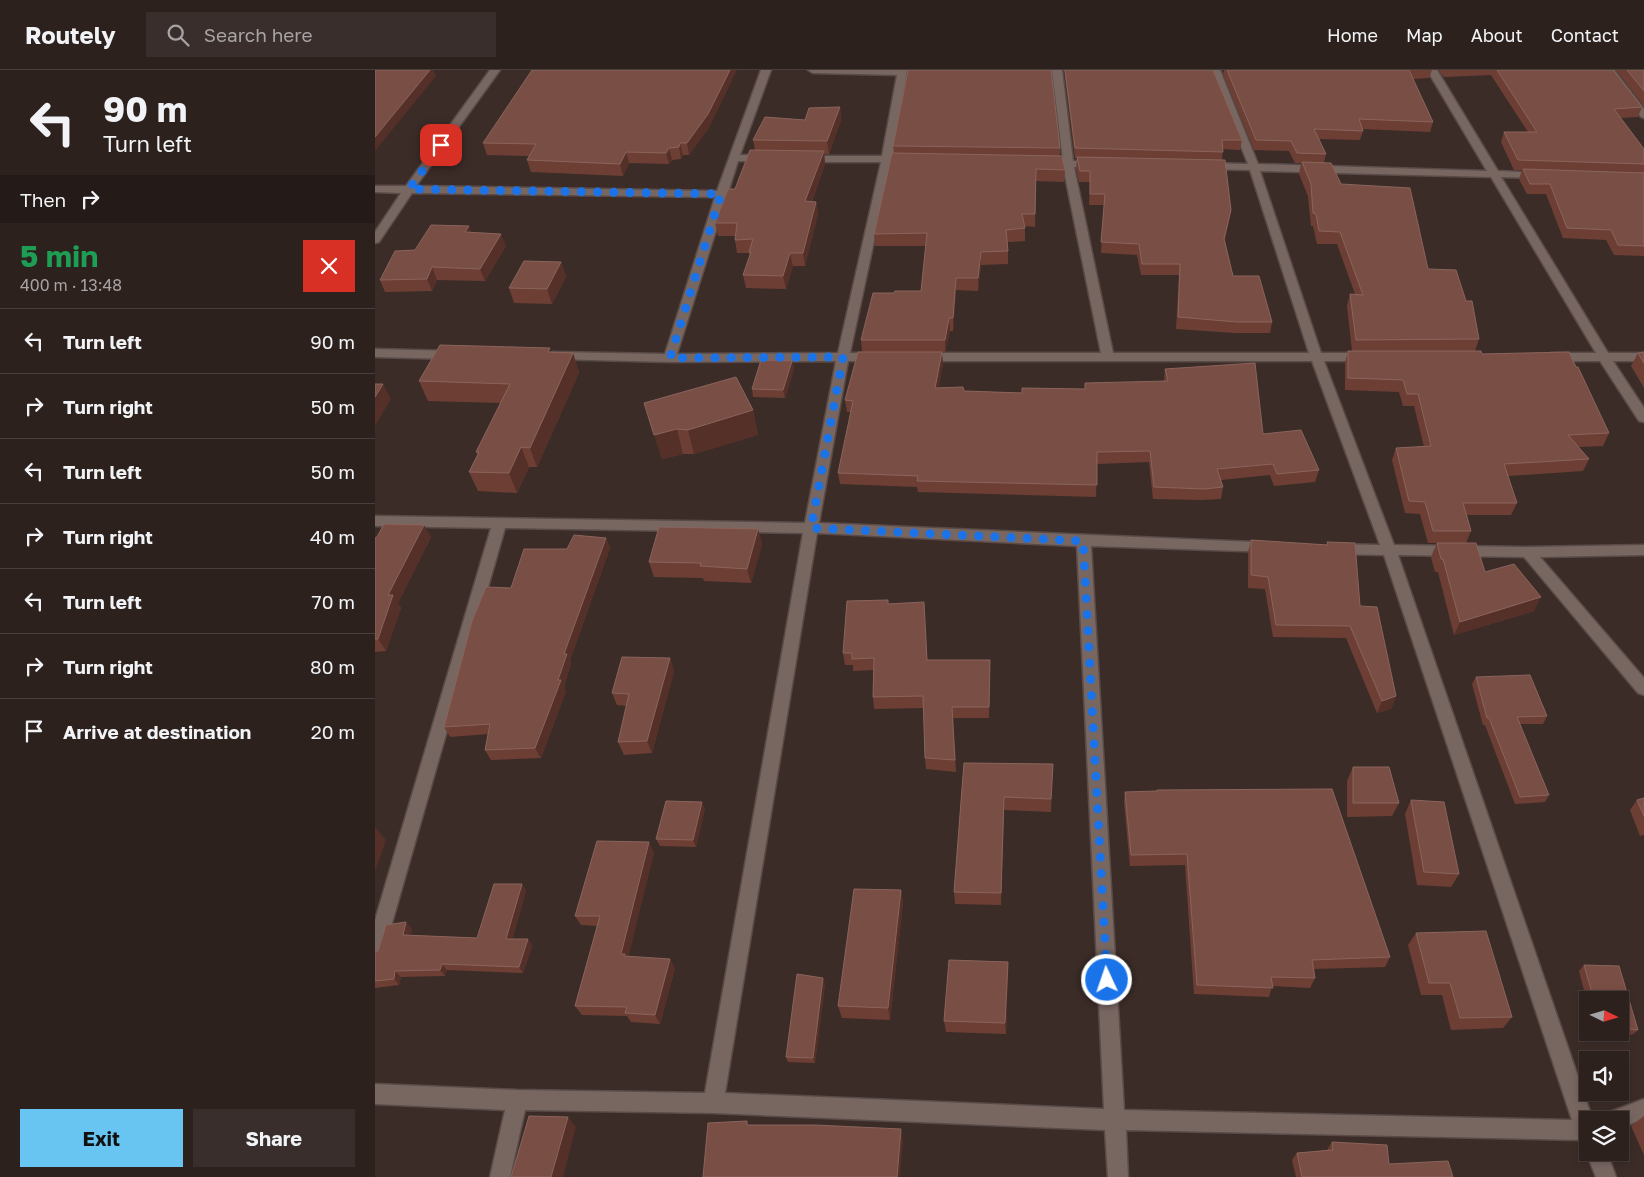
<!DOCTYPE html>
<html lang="en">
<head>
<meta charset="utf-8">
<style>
	:root { --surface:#2d211e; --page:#392e2b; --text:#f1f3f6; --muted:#a7a3a4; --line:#483e3c; --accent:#68c4f0 }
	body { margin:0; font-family:"Golos Text",sans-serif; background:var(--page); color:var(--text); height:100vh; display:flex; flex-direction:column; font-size:19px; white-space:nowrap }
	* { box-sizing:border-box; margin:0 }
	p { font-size:16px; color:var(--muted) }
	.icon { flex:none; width:28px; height:28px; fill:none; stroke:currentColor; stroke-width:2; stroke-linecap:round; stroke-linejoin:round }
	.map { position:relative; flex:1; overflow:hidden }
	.sheet { display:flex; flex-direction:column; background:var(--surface); width:375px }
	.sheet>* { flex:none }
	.top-card { background:#2d211e; color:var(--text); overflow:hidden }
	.needle { width:32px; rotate:95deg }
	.fabs { position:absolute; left:1204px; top:921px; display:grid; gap:10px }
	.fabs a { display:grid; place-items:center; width:50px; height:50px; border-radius:0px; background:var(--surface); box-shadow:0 2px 8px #0003,0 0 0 1px var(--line); font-size:25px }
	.pin { position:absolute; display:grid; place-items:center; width:42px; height:42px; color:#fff; margin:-21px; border-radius:10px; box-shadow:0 2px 8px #0006 }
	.me { position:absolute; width:55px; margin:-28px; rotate:357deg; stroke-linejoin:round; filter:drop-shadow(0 0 4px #0008) }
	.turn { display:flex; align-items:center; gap:18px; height:105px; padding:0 20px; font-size:22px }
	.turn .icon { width:65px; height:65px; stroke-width:2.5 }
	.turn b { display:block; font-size:35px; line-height:42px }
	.then { display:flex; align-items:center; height:48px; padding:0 20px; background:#0003; gap:10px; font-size:19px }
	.round { display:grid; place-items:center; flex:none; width:52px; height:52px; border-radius:0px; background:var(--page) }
	.headline { display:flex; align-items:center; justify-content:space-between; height:85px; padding:0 20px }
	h1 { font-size:30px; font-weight:700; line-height:38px; color:#1e9e55 }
	.primary-button { display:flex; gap:10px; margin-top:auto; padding:10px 20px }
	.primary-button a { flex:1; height:58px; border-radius:0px; background:var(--accent); color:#111; font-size:20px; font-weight:700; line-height:58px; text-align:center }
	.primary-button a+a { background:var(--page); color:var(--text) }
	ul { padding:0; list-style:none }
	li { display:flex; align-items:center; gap:15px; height:65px; padding:0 20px; border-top:1px solid var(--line) }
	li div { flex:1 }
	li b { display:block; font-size:19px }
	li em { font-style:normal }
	header { display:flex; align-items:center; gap:30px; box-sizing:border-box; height:70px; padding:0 25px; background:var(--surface); border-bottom:1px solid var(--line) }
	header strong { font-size:24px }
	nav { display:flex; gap:28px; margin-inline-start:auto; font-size:18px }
	.search { width:350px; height:45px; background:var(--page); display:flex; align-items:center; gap:12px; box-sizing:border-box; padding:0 18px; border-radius:0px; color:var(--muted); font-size:19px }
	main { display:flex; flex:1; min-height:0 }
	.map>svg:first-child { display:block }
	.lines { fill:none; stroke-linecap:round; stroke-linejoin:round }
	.street-casing { stroke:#584b48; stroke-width:3 }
	.street { fill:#786661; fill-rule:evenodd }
	.wall { fill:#6d3f34 }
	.shaded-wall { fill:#543028 }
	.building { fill:#794f45; stroke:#8a645c }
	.route { stroke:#1a73e8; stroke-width:9; stroke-dasharray:0 16.2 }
</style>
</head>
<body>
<header>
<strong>Routely</strong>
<div class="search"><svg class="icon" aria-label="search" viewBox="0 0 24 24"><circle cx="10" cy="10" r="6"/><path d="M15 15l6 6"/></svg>Search here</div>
<nav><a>Home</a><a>Map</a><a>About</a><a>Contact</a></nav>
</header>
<main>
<section class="sheet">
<div class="top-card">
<div class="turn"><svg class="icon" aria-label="left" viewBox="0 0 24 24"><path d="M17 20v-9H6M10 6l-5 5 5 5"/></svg><div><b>90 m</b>Turn left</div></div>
<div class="then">Then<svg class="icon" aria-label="right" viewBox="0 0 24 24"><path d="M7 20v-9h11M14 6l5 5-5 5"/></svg></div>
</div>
<div class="headline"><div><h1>5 min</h1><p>400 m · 13:48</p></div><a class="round" style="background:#d93025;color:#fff"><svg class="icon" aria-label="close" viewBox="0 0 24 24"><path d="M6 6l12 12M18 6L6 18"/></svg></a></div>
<ul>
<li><svg class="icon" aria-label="left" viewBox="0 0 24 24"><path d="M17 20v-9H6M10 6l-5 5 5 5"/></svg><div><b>Turn left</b></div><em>90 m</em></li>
<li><svg class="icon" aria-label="right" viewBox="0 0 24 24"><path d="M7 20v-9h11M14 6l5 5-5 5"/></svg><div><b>Turn right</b></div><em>50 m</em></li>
<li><svg class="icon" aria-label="left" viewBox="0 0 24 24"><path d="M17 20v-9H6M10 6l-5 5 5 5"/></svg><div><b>Turn left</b></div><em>50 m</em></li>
<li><svg class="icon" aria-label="right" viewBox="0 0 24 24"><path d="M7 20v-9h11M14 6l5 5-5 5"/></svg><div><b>Turn right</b></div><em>40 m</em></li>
<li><svg class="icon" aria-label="left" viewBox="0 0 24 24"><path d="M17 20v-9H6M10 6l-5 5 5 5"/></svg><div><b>Turn left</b></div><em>70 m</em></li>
<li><svg class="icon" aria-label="right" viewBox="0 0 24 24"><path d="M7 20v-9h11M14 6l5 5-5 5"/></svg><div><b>Turn right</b></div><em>80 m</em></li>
<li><svg class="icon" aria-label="arrive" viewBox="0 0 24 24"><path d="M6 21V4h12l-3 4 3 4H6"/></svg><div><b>Arrive at destination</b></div><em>20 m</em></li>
</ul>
<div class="primary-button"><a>Exit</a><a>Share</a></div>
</section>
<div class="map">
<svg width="1269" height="1107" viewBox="0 0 1269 1107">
	<rect width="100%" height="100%" fill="#3c2c28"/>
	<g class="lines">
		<defs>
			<path id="street" d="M115,0H125L41,116L342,121L386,0H396L365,85H390L395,88L390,91H363L302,284L463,283L506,92H431L426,89L431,86H507L522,5L438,3L433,0H532L518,86L525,89L524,91L516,92L475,283H501L507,287L501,291H473L444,453L900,473L902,477L900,481L895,482L716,476L749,1040L1197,1050L1009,485L961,484L956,483L954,479L956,475L961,474L1005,475L937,291H549L543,287L549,283H726L688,96H668L663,93L668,90H688L677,0H687L698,91H720L725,94L720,97H699L738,283H934L875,100L831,99L826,96L831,93L873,94L835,0H845L883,94L1112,101L1052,0H1062L1123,101L1169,103L1170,105L1165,108L1126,107L1233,283H1269V291H1238L1269,338V352L1264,351L1225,291H1176L1170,287L1176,283H1221L1116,107L885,101L946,283H991L997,287L991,291H949L1019,475L1153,477L1269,475V485L1165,487L1269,608V625L1263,623L1149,487L1023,485L1218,1050H1212V1073L1205,1070L751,1060L753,1107H733L730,1060L338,1043L150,1040L135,1107H115L130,1040L0,1034V1014L142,1020L330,1023L428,463L130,458L9,881L7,887L0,890V850L116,458L0,456V446L430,453L461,291L295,292L175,289L173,286L175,283L179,282L290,284L340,127L37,123L4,172L0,173V162L26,123L0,122V116H31ZM442,463L702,476L729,1039L350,1023Z
				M1229,0H1239L1269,39V48L1266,47Z
				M0,279L78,281L84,285L78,289L0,287Z
				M1269,1029V1049L1245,1058V1050H1229L1232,1043Z
				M1212,1078V1082H1232L1241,1107H1221L1211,1082Z"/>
		</defs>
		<use href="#street" class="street-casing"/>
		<use href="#street" class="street"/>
	</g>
	<path class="wall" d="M689,0H838L867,70L865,80L848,79L847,90L856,140L850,170L858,206L897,252L895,263H860L801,259L804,205H766L762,185L726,183L729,135H714L715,112H704L701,98L702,88H700Z
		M849,0H1057L1054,8L1038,9L1058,52L1055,62L987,59L988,61L985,70L944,69L951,84L949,92L966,114L1053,199L1091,231L1104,269L1100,281L1107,284L1234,363L1228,376L1203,377L1214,389L1208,401L1133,406L1142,433L1136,445H1092L1096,461L1091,473H1053L1045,444L1030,443L1017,390L1021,378L1049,377L1039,336H1028L1024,322L970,320V293L973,281H977L972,236L975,224H980L962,174H942L938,156H936L933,126L924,104L926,93H920L914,81L879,80L848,4Z
		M1063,0H1238L1267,37L1263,47L1246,48L1269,79V186L1239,185L1231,170L1188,168L1171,124H1152L1144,109L1147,100H1139L1126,72L1129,62H1153L1116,5L1069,7Z
		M1241,0H1269V36Z
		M465,37L466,50L454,84H449L450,94L437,131L441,132L443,144L430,196H418L411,219L371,218L368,205L375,186L374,183H362L360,170V166H343L340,153L360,119L380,80L378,70Z
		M335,56L314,85H308L306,89L297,90L294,94L254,93L248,106L156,102L152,90L154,86L112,85L108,73Z
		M518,76L685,78V86L690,100L689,112L661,111L660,157L650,156V171L632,172L633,181V194L606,195L603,221L581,220L578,261H575L570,282H487L486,270L519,223L546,221L551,176H500L499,164L519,83Z
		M96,163L131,176L110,211L62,210L57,221L10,222L5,210L40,180Z
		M186,192L191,207L177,234L139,233L134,218Z
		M1269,282V318L1256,296L1263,283Z
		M176,283H198L204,303L162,397H154L142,423L103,421L94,402L103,385L101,382L126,333L53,331L44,311Z
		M417,291L419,299L410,328L378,327L377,319Z
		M568,294L563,318L589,321L647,323V318L710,319L789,311L790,299L944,400L940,412L899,416L895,405L846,410L848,417L846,429L827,430L778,429L774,392L722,394L721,427L543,422L542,417L465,414L463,403L476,342H472L470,330Z
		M269,333L378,340L383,365L319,384H308L287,389Z
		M383,459L387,474L376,513L329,511L328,508L279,507L274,492Z
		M56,467L23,533L26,538L11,581L0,582V468Z
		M231,468L235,478L195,590L196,594L189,616L191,621L166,688L116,690L110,680L113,664L75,667L69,657L136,518L192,479Z
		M876,470L952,475V472L985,536L1021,626L1016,639L1002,643L971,568L898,567L890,519L873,518V483Z
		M1062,473L1159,541L1079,565L1063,502H1060L1056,487Z
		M513,530V534L553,590H615L614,648H578L581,702L551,699L550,688L549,638L499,639L498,627L499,600L478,601V595H470L468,583Z
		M295,588L299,601L277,683L249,685L243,672L251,636L242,635L237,623Z
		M1101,607L1172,646L1168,654H1144L1174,725L1170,732L1140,734L1110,655H1108L1097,614Z
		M589,693L678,694L676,742L629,740L626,835L580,834L579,822Z
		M978,697L1024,733L1017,746L972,747V711Z
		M750,722L1015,887L1010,897L939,899L940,908L935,918L897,916L894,927L819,924L810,795L755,796L749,733Z
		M1269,728V765L1265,766L1255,740L1262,730Z
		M1036,730L1084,804L1076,817L1042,815L1030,744Z
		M330,739L321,777L285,776L281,769Z
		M279,782L253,886L300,898L285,954L256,952L252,946L207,945L200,936L222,856L206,855L200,846Z
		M147,814L151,821L137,869H153L157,876L148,903L72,900L70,906L26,907L24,915L0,918V883L37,859L35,865L102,868Z
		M526,820L528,833L515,950L467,948L463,936Z
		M1041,863L1137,947L1128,958L1076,960L1067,925H1046L1033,875Z
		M633,892L631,964L571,962L569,951Z
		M1209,895L1244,896L1263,960L1257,965L1221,963L1245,962V930H1212V932L1204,901Z
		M450,914L440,993L413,992L411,987Z
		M1269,1046V1085L1256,1056Z
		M957,1072L1014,1094L1078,1107H921L917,1090L922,1083L952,1080Z"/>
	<path class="shaded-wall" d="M55,0H58L61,6L0,81V67Z
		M355,0H362L335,56L314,85L312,73Z
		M465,37L466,50L454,84L452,71Z
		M305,73L308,85L306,89L304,77Z
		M294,78L297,90L294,94L291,83Z
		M449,81L450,94L432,144L430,131Z
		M251,82L254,93L248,106L245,94Z
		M441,132L443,144L430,196L428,183Z
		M856,140L854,151L848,180L849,169Z
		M94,156L98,168L90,162Z
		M126,164L131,176L110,211L105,199Z
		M606,182V195L603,221V208Z
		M415,183L418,196L411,219L408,206Z
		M186,192L191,207L177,234L172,219Z
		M57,197L62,210L57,221L52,209Z
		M581,208V220L578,261V248Z
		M574,248L575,261L570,282V270Z
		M567,282L568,294L561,330L560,318Z
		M198,283L204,303L162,397L155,378Z
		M417,291L419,299L410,328L408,320Z
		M8,314L16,329L0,356V327Z
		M378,340L383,365L319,384L313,360Z
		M302,359L308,384L287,389L279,365Z
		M146,377L154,397L142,423L134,403Z
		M49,455L56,467L23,533L26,538L11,581L3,569L13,525Z
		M383,459L387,474L376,513L372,499Z
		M231,468L235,478L195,590L196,594L189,616L191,621L166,688L160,678L183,610L189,584Z
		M1166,527L1159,541L1079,565L1085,552Z
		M295,588L299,601L277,683L272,671Z
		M1021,626L1016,639L1002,643L1007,631Z
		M629,727V740L626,835V823Z
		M327,732L330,739L321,777L318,770Z
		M0,757L11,770L0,801Z
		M274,772L279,782L253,889L246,884Z
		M147,814L151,821L136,875L131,869Z
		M526,820L528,833L515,950L513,938Z
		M31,852L37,859L34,871L28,865Z
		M153,869L157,876L148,903L144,897Z
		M295,889L300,898L285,954L280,945Z
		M633,892V904L631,964L630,953Z
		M67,894L72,900L70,906L65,900Z
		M20,901L26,907L24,915L19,909Z
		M448,908L450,914L440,993L438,988Z
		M193,1047L201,1057L188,1107H176Z
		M526,1059L528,1071L525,1107H522Z"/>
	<path class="building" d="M0,0H55L0,67Z
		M157,0H355L333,44L312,73H305L304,77L294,78L291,83L251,82L245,94L152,90L161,74L108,73Z
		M533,0H676L685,78L518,76Z
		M690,0H838L867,70H847L848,82L700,78Z
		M852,0H1034L1058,52L984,49L988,61L939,59L951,84L922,83L916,71L881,70Z
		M1122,0H1238L1267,37L1239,39L1269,79V94L1143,90L1129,62H1162Z
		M1252,0H1269V21Z
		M465,37L452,71L378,70L390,47L430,50L434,38Z
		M375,80L449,81L430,131L441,132L428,183H415L408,206L368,205L376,182H374L378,169L360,170L362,153H340L353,119H360Z
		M517,83L687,86L690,100L661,99L660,144H647L650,158L631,160L633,181L606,182L603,208H581L578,248H574L570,270H486L498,223H519L520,221H546L552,163L499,164Z
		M702,87L850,90L856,140L849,169L858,206H884L897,252H862L803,247L805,194H767L764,174L726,172L730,124H715V101H705Z
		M927,92L956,93L966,114L1035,118L1053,199L1081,200L1091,231H1097L1104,269L981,270L975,224L988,225L965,162L944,161L941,144L938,143L936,114Z
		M1148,99L1269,103V176L1243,175L1236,160L1192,158L1175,114H1155Z
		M56,155L94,156L90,162L126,164L105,199L57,197L52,209L5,210L20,181L40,180Z
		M149,191L186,192L172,219L134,218Z
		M65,275L175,278L173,282L198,283L155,378L146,377L134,403L94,402L104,382H101L135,314L44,311Z
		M973,281H1106L1107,284L1194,282L1201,297H1203L1234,363L1193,365L1214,389L1129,394L1142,433H1088L1096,461H1058L1050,432L1034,431L1021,378L1056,376L1043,324H1032L1028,310L973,308Z
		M483,282H567L560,318L588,317L589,321L647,323V318L710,319V313L793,311L790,299L880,293L888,364L926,360L944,400L902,404L898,394L842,399L848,417L829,419L779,417L775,381L722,382V415L542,411L543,406L463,403L478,331L470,330Z
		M1269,282V293L1263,283Z
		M386,290L417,291L408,320L377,319Z
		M361,307L378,340L313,360L302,359L279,365L269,333Z
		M0,314H8L0,327Z
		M9,454L49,455L13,525H18L3,569H0V468L2,467Z
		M284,457L383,459L372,499L325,496L326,493L274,492Z
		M199,465L231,468L189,584H192L183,610H186L160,678L110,680L115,654L69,657L97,551L111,517L136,518L149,479H192Z
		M876,470L953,475L952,472L980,473L985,536L1002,537L1021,626L1007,631L975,556L901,555L893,507L876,505Z
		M1062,473H1101L1110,502L1139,494L1166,527L1085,552L1068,489H1066Z
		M513,530V534L549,532L552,590H615L614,637H577L580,690L550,688L548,626L498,627L499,588L477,589V583H468L472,531Z
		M247,587L295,588L272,671L243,672L254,624L237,623Z
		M1155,605L1172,646L1142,647L1174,725L1145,727L1114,648H1112L1101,607Z
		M589,693L678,694L676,729L629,727L626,823L579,822Z
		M978,697H1014L1024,733H978Z
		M957,719L1015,887L937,890L940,908L896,907L898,918L822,915L812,784L756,785L750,722L782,721V720Z
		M1269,728V746L1262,730Z
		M1036,730L1069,732L1084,804L1049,802Z
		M291,731L327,732L318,770L281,769Z
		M222,771L274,772L246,884H250L249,886L295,889L280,945L250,943L252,937L200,936L225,846H200Z
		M119,814H147L131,869H153L144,897L67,894L65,900L20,901L19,909L0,911V883L3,881L11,855L31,852L28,865L102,868Z
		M479,819L526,820L513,938L463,936Z
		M1111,861L1137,947L1085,948L1075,913H1054L1041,863Z
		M574,890L633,892L630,953L569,951Z
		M1209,895L1244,896L1263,960L1245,958V930H1219Z
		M422,904L448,908L438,988L411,987Z
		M154,1046L193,1047L176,1107H136Z
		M372,1051V1055H440L526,1059L522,1107H328L333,1053Z
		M957,1072L1012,1075L1014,1094L1073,1091L1078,1107H927L922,1083L958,1080Z"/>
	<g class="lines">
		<path class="route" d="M66,75L34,119L346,124L295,288L468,287L436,458L708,471L732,910"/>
	</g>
</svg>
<div class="fabs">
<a><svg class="needle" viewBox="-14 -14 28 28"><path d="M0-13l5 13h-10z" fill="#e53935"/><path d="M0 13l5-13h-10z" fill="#a7a3a4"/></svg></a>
<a><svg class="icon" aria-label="sound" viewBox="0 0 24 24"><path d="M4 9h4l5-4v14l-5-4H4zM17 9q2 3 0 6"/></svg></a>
<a><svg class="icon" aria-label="layers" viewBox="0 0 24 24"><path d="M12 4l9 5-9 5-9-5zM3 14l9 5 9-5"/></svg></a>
</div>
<div class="pin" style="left:66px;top:75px;background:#d93025"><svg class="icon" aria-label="arrive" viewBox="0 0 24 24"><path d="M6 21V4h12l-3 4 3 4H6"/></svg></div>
<svg class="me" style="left:732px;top:910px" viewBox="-20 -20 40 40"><circle r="17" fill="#1a73e8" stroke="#fff" stroke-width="3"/><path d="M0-11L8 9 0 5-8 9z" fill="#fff"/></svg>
</div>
</main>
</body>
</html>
